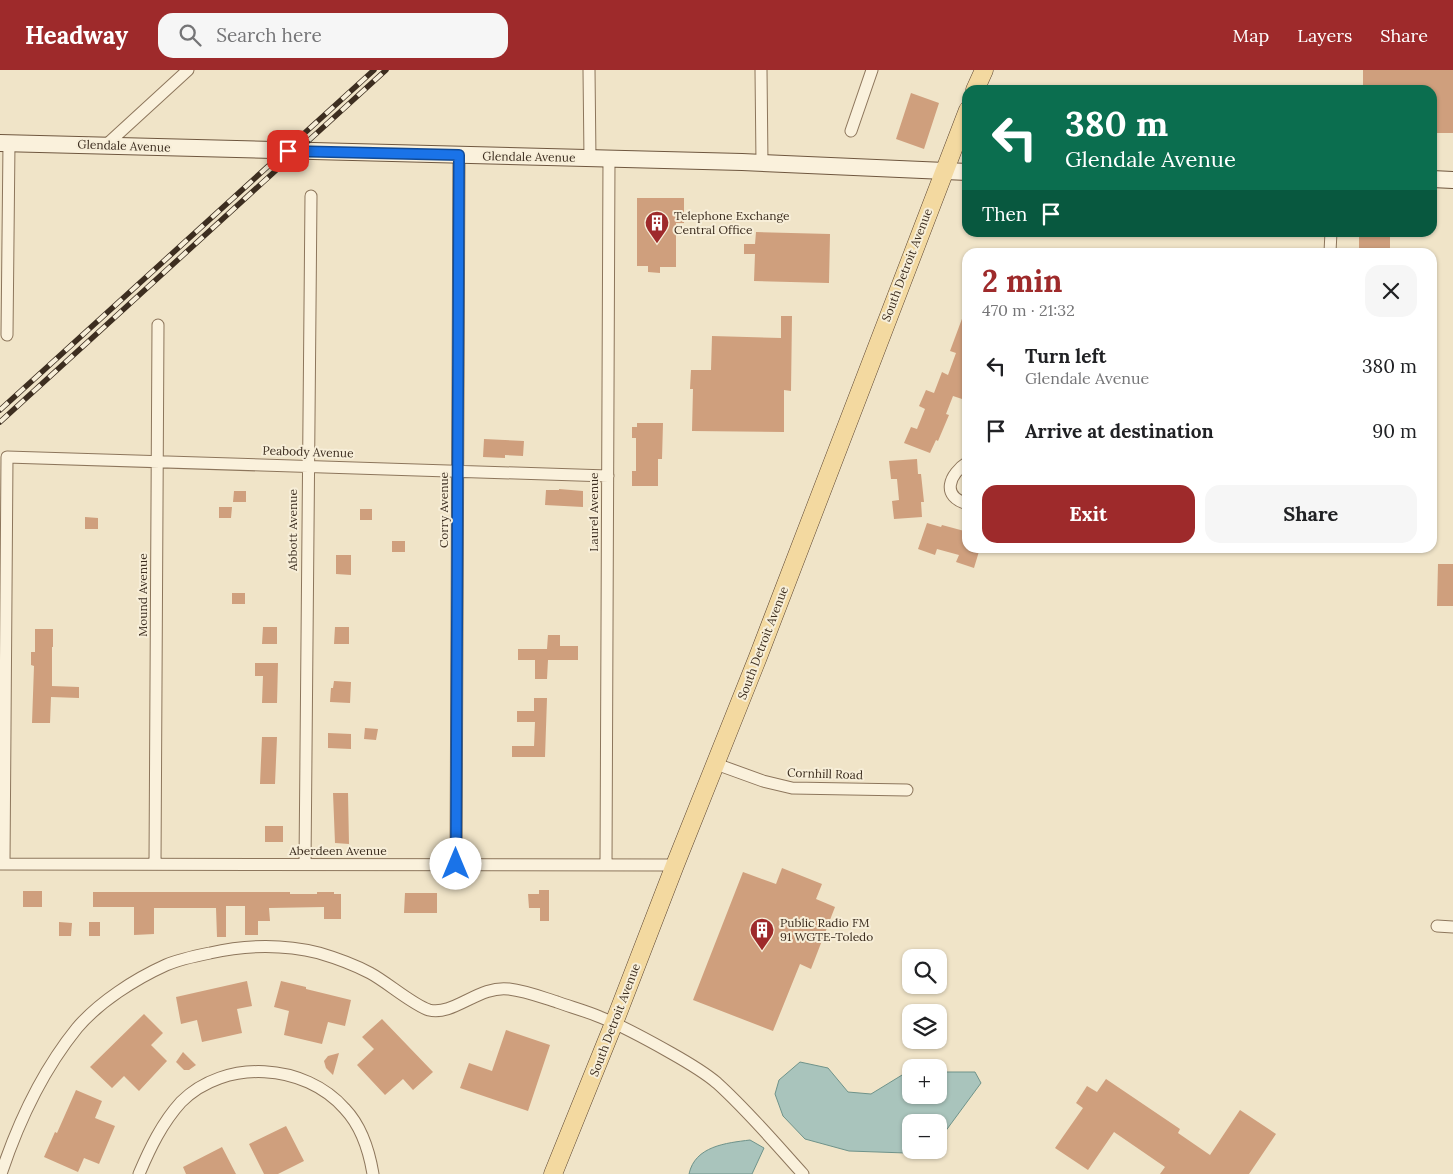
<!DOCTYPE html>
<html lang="en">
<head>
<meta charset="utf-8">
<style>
	:root { --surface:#fff; --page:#f6f6f6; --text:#202124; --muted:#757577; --accent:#9e2a2b }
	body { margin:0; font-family:Lora,serif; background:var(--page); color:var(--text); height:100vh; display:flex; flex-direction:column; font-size:19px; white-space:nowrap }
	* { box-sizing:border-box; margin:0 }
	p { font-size:16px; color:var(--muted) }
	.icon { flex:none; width:28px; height:28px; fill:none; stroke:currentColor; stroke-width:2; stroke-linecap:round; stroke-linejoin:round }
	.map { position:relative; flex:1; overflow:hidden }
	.sheet { position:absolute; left:962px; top:178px; width:475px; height:305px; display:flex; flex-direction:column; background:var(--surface); border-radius:15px; box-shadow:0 1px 4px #0004 }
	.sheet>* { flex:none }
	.top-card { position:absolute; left:962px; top:15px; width:475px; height:152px; border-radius:15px; box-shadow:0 1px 4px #0004; background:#0b6e4f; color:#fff; overflow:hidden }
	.buttons { position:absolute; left:902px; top:879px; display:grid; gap:10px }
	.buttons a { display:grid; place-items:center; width:45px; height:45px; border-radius:10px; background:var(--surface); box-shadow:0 1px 4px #0004; font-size:25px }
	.pin { position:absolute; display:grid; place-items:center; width:42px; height:42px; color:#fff; margin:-21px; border-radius:10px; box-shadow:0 2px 8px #0006 }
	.me { position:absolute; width:55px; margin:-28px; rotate:0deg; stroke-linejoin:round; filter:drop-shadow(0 0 4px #0008) }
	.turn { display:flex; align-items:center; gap:18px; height:105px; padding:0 20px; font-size:22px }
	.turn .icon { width:65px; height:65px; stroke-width:2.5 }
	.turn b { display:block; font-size:35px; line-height:42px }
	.then { display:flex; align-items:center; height:48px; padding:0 20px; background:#0003; gap:10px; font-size:19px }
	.round { display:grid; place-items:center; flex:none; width:52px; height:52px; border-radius:15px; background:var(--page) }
	.summary { display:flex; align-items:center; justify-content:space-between; height:85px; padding:0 20px }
	h1 { font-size:30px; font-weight:800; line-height:38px; color:var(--accent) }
	.cta { display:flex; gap:10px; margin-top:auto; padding:10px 20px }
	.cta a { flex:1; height:58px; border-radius:15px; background:var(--accent); color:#fff; font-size:20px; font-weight:800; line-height:58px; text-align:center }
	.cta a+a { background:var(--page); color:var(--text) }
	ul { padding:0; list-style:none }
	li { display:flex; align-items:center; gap:15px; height:65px; padding:0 20px }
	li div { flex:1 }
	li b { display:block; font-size:19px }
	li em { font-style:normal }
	header { display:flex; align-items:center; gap:30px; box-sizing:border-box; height:70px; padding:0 25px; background:var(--accent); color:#fff }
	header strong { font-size:24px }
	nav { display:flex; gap:28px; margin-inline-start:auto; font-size:18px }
	.search { width:350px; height:45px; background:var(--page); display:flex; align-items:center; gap:12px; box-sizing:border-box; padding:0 18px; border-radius:15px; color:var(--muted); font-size:19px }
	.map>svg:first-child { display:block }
	.water { fill:#a9c4bc; stroke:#6f938a }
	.building { fill:#cf9f7d }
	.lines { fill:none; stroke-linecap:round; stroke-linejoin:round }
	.street-casing { stroke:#8d765c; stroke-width:13 }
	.secondary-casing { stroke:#6f573f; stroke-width:18 }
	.primary-casing { stroke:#5b4430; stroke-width:19 }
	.street { stroke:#faf1dc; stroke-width:11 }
	.secondary { stroke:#faf1dc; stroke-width:16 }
	.primary { stroke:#f3d9a0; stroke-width:18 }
	.rail-casing { stroke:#3d2e20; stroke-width:5.5 }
	.rail { stroke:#f7eed8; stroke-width:4; stroke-dasharray:11; stroke-linecap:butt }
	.route-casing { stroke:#114b97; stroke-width:12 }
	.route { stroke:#1a73e8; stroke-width:9 }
	.labels { text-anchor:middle; stroke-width:4; stroke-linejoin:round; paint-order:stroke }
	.street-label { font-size:12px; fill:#3d2e20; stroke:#f7eed8 }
	.poi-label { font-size:12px; fill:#3d2e20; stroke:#f7eed8; text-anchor:start }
</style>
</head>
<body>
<header>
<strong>Headway</strong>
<div class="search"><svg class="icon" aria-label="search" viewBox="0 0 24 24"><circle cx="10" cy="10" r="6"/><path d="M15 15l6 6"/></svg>Search here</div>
<nav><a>Map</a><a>Layers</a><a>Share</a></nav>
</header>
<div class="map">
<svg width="1453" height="1104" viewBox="0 0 1453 1104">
	<rect width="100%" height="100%" fill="#f0e4c8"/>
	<path class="water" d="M800,992L828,998L848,1022L871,1024L907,1002H911V1025H939V1002H975L981,1013L939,1070V1052H911V1080H922L906,1083L849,1081L805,1069L783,1046L775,1024L779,1010Z
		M750,1070L764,1078L752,1104H689C695,1076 726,1073 750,1070Z"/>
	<path class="building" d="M1363,0H1453V63H1432V20H1363Z
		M911,23L939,33L924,79L896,69Z
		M637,128H684V153H676V197H660V203L648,202V196H637Z
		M756,162L830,164L829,213L754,211L755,184H744V174H755Z
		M1359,166H1390V182H1359Z
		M966,238L968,314L962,329L953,326L946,344L949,345L938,371L936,370L930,383L904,373L911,357L917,359L925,339L919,336L926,320L934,323L942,302L948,305L956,283L950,281Z
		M781,246H792L791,321L784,320V362L692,361L693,319H690L691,300H711L712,266L781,268Z
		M637,353H663L662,389H658V416H632V401H636V368H632V357H637Z
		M484,369L524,371L523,386L505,385V388L483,387Z
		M917,389L918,404H921L924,432H921L922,447L894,449L892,431L899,430L897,409H891L889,391Z
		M559,419L583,421V437L545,435L546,420H559Z
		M234,421H246V432H233Z
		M219,437H232L231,448H219Z
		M360,439H372V450H360Z
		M85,447L98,448V459H85Z
		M927,453L941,457L942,455L968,462V478H980L974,498L956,492L959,485L937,479L935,485L918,479Z
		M392,471H405V482H392Z
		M336,485H351V505L336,504Z
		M1438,494H1453V536H1437Z
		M232,523H245V534H232Z
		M263,557H277V574H262Z
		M335,557H349V574H334Z
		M35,559H53V577H52V616L79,617V628L51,627L50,653H32L34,596L31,595V582H35Z
		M548,565H560V576H578V590H548L547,609H535V590H518V579H547Z
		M255,593H278L277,633H262L263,606H255Z
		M334,611L351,612L350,633L330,632L331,618H333Z
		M534,628H547L545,687H512V676H534L535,652H517V641H534Z
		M365,658L378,659L376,670L364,669Z
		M328,663L351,664V679L328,678Z
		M262,667H277L275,714H260Z
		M333,723H348L349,774L335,773Z
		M265,756H283V772H265Z
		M782,798L822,814L816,829L835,837L811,899L800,894L773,961L693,930L743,802L776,814Z
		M539,820H549V851H540V838H529L528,824H539Z
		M23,821H42V837H23Z
		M93,822H290V824H317V822H334V824H341V849H324V837L269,838L270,851H258V865H245V836H226V867H217L216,838H154V864L134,865V837H93Z
		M405,823H437V843H404Z
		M59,852L72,853L71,866H59Z
		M89,852H100V866H89Z
		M247,911L252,936L237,939L242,963L202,972L197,950L181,954L176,927Z
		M281,911L306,917V919L351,930L345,956L328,952L322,974L284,965L289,941L274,937Z
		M144,944L163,963L151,975L167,991L139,1021L124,1006L112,1018L90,997Z
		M382,949L433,1002L413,1020L403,1009L385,1025L357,995L374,979L362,967Z
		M506,960L550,975L528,1041L460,1018L469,993L492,1001Z
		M183,982L196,995L189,1000H184L176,992Z
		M339,983L333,1005L326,998L324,991L328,986Z
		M1106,1009L1180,1059L1178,1063L1210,1085L1240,1040L1276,1064L1249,1104H1160L1165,1097L1114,1062L1088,1100L1055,1078L1083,1038L1076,1033L1087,1016L1097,1022Z
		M76,1020L102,1031L95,1048L115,1056L99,1094L84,1088L78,1102L44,1087L55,1062L57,1063Z
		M286,1056L304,1091L278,1104H264L249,1074Z
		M222,1077L236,1104H186L183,1097Z"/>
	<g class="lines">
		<defs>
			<path id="street" d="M589,0L590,89
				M761,0L762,93
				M851,61L872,0
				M105,76L188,0
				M1330,182L1331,162
				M7,265L9,73
				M968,392C949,404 940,427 968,434
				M716,694L763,711L792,718L907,720
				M0,794L675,795
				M4,794L7,387L608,406
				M155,794L158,255
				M305,794L311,126
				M456,794L459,85
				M606,794L609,89
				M1437,856L1453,857
				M1,1104C18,1053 43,1000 77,958C99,932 135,909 166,895C180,889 195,886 210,883C245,875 283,874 319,883C336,888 353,894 370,903C387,912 413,935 429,940C454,946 479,915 509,919C526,921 541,927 557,932C571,937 586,941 600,947C625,957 648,970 671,983C687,992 703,1001 717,1013C748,1041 775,1073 803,1104
				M139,1104C150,1078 162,1053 181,1032C225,988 305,993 345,1039C362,1057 369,1080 373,1104"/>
			<path id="secondary" d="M0,73L742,92L968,102
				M1432,109L1453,110"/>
			<path id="primary" d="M975,20L984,0
				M553,1104L614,953L675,795L758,587L968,40"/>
		</defs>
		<use href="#street" class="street-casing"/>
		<use href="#secondary" class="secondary-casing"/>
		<use href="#primary" class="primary-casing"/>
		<use href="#street" class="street"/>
		<use href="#secondary" class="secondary"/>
		<use href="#primary" class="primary"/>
		<defs>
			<path id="rail" d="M0,340L374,0
				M0,352L386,0"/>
		</defs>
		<use href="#rail" class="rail-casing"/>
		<use href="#rail" class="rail"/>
	</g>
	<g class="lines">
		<defs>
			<path id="route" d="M288,81L459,85L456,794"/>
		</defs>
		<use href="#route" class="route-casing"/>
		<use href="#route" class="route"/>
	</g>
	<defs>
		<symbol id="building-pin" viewBox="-11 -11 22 30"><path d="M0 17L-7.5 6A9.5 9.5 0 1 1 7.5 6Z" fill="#9e2a2b" stroke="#f7eed8"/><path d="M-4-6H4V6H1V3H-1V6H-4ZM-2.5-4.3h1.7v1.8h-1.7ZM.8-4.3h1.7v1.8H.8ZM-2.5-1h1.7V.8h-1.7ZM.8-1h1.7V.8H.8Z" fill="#fff"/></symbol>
	</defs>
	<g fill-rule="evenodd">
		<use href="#building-pin" x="643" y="139" width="28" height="38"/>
		<use href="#building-pin" x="748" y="846" width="28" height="38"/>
	</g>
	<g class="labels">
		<g class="street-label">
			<text transform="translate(124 76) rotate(2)" y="4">Glendale Avenue</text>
			<text transform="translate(529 87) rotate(1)" y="4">Glendale Avenue</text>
			<text transform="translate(907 195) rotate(-69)" y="4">South Detroit Avenue</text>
			<text transform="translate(308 382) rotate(2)" y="4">Peabody Avenue</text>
			<text transform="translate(444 440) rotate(-90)" y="4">Corry Avenue</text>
			<text transform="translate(594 442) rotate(-90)" y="4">Laurel Avenue</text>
			<text transform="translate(293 460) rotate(-90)" y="4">Abbott Avenue</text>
			<text transform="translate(143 525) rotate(-90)" y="4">Mound Avenue</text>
			<text transform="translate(763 573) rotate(-69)" y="4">South Detroit Avenue</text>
			<text transform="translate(825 704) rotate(2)" y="4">Cornhill Road</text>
			<text x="338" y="785">Aberdeen Avenue</text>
			<text transform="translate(615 950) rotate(-69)" y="4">South Detroit Avenue</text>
		</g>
		<g class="poi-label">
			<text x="674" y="150">Telephone Exchange<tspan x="674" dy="14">Central Office</tspan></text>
			<text x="780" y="857">Public Radio FM<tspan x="780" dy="14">91 WGTE-Toledo</tspan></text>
		</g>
	</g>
</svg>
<div class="buttons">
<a><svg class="icon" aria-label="search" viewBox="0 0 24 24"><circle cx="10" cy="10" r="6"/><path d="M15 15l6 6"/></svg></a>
<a><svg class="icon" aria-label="layers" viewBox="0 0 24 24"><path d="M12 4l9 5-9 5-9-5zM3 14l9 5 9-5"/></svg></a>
<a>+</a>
<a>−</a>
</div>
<div class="pin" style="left:288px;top:81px;background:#d93025"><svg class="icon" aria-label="arrive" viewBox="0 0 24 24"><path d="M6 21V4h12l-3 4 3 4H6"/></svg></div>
<svg class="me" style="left:456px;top:794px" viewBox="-20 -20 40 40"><circle r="19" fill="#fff"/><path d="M0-13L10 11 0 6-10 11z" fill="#1a73e8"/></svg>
<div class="top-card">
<div class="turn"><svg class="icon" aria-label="left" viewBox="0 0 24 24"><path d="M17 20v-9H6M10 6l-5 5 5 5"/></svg><div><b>380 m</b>Glendale Avenue</div></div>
<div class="then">Then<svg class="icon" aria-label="arrive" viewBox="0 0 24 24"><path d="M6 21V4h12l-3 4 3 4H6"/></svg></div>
</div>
<section class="sheet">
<div class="summary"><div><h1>2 min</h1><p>470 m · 21:32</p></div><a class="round"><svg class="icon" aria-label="close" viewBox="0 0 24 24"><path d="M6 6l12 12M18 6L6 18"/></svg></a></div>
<ul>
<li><svg class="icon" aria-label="left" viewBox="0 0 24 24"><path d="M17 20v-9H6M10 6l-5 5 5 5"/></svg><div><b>Turn left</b><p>Glendale Avenue</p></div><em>380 m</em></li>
<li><svg class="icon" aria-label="arrive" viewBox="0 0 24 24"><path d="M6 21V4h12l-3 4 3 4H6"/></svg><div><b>Arrive at destination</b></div><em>90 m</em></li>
</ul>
<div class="cta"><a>Exit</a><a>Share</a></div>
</section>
</div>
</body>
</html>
